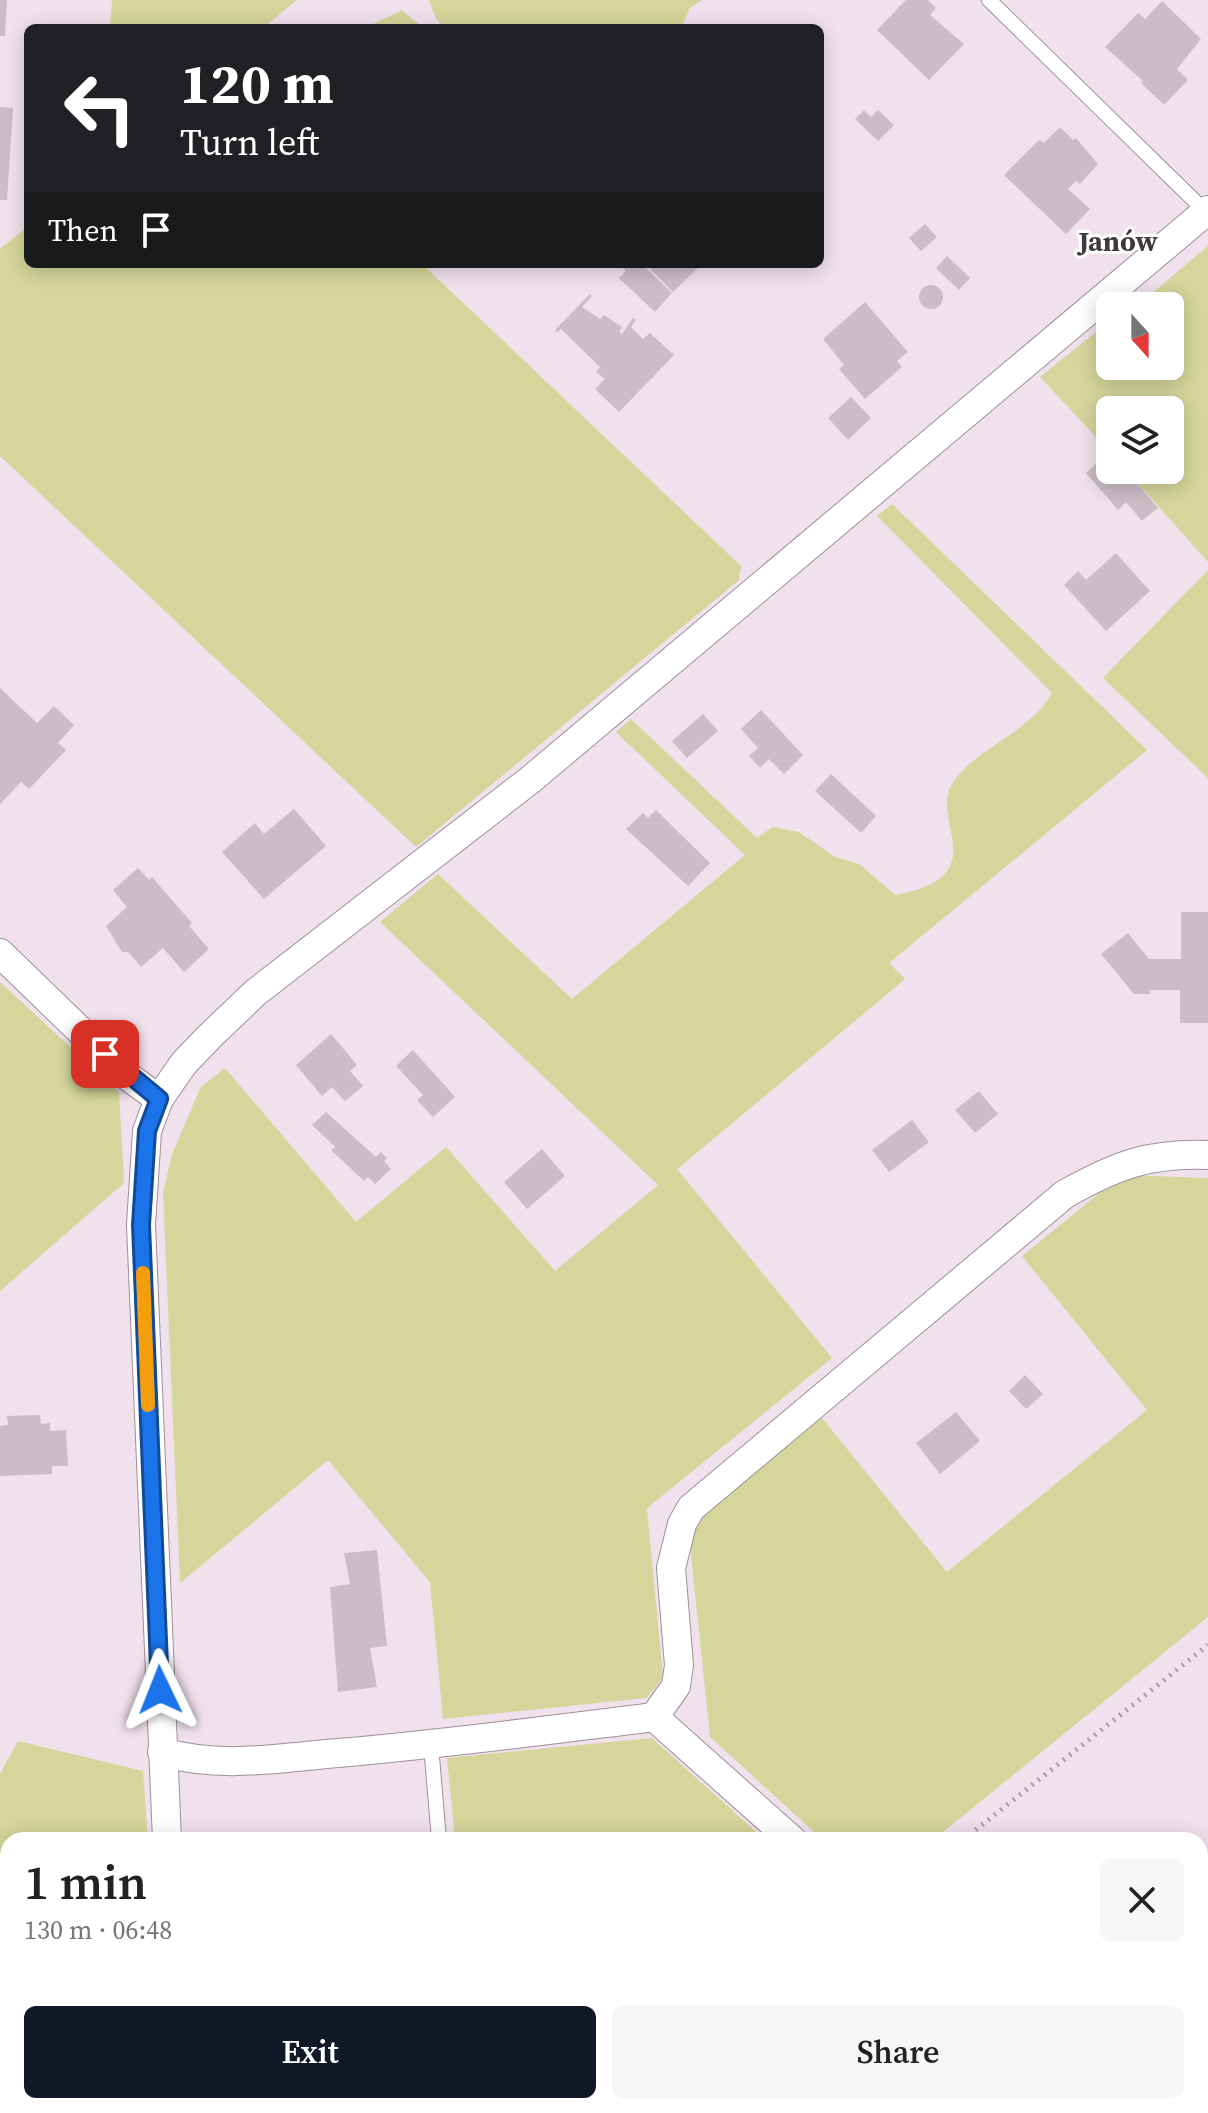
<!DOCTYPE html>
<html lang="en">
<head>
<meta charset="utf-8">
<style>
	:root { --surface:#fff; --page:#f6f6f6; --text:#222; --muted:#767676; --accent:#111827 }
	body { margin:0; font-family:"Source Serif 4",serif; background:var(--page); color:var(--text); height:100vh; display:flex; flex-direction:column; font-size:30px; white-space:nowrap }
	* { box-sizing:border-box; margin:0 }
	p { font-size:26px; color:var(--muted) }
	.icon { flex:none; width:44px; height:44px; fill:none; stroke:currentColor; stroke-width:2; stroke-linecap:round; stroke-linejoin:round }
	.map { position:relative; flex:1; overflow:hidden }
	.side { position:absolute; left:0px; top:1832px; width:1208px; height:282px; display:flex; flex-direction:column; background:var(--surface); border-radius:24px 24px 0 0; box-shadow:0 4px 20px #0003 }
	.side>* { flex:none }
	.banner { position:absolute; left:24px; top:24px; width:800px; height:244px; border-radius:12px; box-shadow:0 4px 20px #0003; background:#202124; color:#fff; overflow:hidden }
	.needle { width:52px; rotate:159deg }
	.controls { position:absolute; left:1096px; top:292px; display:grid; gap:16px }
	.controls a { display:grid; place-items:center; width:88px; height:88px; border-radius:12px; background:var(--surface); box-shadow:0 4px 20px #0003; font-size:40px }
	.pin { position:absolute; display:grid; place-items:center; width:68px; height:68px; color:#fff; margin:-34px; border-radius:16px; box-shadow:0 4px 12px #0006 }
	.me { position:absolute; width:88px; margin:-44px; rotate:358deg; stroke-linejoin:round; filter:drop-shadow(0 0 6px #0008) }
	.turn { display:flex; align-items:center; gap:28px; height:168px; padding:0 24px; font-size:36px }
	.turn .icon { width:104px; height:104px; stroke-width:2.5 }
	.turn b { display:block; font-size:56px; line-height:68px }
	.then { display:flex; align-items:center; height:76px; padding:0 24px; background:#0003; gap:16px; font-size:30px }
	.round { display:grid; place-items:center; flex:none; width:84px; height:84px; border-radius:12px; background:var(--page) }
	.headline { display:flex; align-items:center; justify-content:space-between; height:136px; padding:0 24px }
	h1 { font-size:48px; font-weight:600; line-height:60px }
	.button { display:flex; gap:16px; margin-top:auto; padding:16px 24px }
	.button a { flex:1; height:92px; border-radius:12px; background:var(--accent); color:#fff; font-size:32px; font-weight:600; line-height:92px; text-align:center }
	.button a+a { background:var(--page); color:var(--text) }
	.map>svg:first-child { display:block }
	.green { fill:#d4d69b }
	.building { fill:#ccbcc6 }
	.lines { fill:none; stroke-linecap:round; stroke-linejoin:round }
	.lane-casing { stroke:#9e8f99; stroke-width:16 }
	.street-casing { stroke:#9e8f99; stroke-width:30 }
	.path { stroke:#a79ba4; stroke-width:5; stroke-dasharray:2 6; stroke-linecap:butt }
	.lane { stroke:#fff; stroke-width:14 }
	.street { stroke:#fff; stroke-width:28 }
	.route-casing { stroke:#114b97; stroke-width:20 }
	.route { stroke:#1a73e8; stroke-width:14 }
	.slow { stroke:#f59e0b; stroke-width:14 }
	.labels { text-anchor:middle; stroke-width:6; stroke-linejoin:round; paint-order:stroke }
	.quarter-label { font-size:28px; font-weight:bold; fill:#3f383d; stroke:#fff }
</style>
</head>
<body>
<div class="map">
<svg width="1208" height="2113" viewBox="0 0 1208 2113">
	<rect width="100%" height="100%" fill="#f1e1ec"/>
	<path class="green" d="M112,0H297L263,28H110Z
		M429,0H702L690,8L681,28H445L436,19Z
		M402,10L423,28H365Z
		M28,226V264H422L741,566L739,580L416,847L0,456V249Z
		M1208,246V562L1126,470H1170V410H1110V452L1040,377L1110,321V366H1170V306H1137Z
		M892,504L1147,750L889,963L905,979L677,1169L832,1358L647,1508L663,1677L647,1698L443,1719L430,1582L328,1460L180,1583L163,1193L172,1154L201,1087L225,1068L356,1222L446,1147L555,1271L658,1185L380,922L438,874L572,999L745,855L616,732L631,719L757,838L773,827L799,832L835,857L859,864L895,895C997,877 929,820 952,784C976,747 1028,735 1052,693L877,516Z
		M1208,570V778L1103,678Z
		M0,982L119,1092L124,1183L0,1291Z
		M1122,1175L1208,1178V1617L933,1840H823L710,1737L688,1526L822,1418L947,1572L1147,1410L1022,1256Z
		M652,1738L765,1840H455L447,1758Z
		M18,1741L143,1771L148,1840H8V2106H165V2113H0V1774Z
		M1203,1953L1208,1957V2113H1126L1118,2106H1200Z
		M203,2106H398L392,2113H203Z
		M664,2106H860L867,2113H659Z"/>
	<path class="building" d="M0,0H7L5,36H0Z
		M906,0H928L936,8L930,15L964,44L929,80L877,30Z
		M1162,1L1201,39L1177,69L1188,80L1164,105L1141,83L1143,81L1105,47L1138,13L1145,19Z
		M0,107L13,108L7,200H0Z
		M864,110L871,117L878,110L894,125L878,141L855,119Z
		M1060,127L1073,140L1076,138L1098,164L1080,184L1076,181L1068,189L1090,209L1066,234L1004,175L1039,140L1044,143Z
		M925,224L937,237L921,251L909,238Z
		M947,256L970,278L959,290L936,268Z
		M618,264H642L672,293L655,312L619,278L626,271Z
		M655,264H694L698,268L673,292L650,269Z
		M919 297a12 12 0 1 1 24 0a12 12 0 1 1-24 0Z
		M590,294L592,296L582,307L600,319L604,315L622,327L619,332L622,334L633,318L636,320L631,327L643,339L650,333L674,355L619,412L595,389L605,379L596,372L600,367L561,329L557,333L555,330Z
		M865,302L908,352L897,361L902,367L865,399L839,369L844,365L823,339Z
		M851,397L871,418L848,440L828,418Z
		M1098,462L1104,469L1110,463V470H1126L1158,508L1142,521L1126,502L1118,510L1086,473Z
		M1116,553L1150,591L1106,631L1064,585L1078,571L1086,580Z
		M0,688L37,723L54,706L74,725L58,743L66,750L29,789L21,782L0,804Z
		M761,710L803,755L784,774L769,759L760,768L749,756L758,748L741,729Z
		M703,714L718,731L687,758L672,741Z
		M831,774L876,816L861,833L815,791Z
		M294,809L326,846L264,899L222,852L255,823L264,834Z
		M656,810L710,863L688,886L626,829L643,813L648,818Z
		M138,868L149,880L152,877L192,923L189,926L209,949L184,972L163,948L141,967L128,952H122L106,926L127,907L113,890Z
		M1181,912H1208V1023H1180V990H1150V994H1134L1101,954L1128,933L1149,959H1181Z
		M331,1034L357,1065L350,1071L363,1086L345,1101L332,1087L322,1096L296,1065Z
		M413,1050L455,1097L433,1117L417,1100L423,1095L396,1066Z
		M979,1091L998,1114L975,1133L955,1110Z
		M326,1112L376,1157L381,1152L387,1158L384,1161L391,1169L375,1184L368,1177L364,1181L331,1150L335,1147L312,1125Z
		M912,1120L929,1142L889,1172L872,1150Z
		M542,1149L565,1176L527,1209L504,1182Z
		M1025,1375L1043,1394L1026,1409L1009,1391Z
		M956,1412L980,1441L940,1474L916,1443Z
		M40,1415L41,1424L50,1423V1431L66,1430L68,1466H52V1474L0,1476V1426L8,1425L7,1416Z
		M377,1550L387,1646L370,1648L377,1687L338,1692L330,1587L350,1584L344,1553Z"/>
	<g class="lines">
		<defs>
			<path id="lane" d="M989,0L1206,212
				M431,1745L439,1840
				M1200,1926L1208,1918
				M466,2106L468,2113
				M991,2113L998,2106"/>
			<path id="street" d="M0,953L126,1075L159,1099
				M654,1717L792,1840
				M162,1752C222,1769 277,1758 338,1753C444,1744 549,1730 654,1717L676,1686L679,1665L671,1568L682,1524L691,1508L1065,1194C1117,1165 1148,1153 1208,1155
				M167,1840L141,1225L147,1131L159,1099L184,1063L209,1037L255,993L530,780L1208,210
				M183,2106L184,2113
				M1079,2106L1086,2113"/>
		</defs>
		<use href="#lane" class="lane-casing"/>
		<use href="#street" class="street-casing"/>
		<path class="path" d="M963,1840L1208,1645"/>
		<use href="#lane" class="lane"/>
		<use href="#street" class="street"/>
	</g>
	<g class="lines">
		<defs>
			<path id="route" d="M105,1054L159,1099L147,1131L141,1225L160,1690"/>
		</defs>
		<use href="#route" class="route-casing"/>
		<use href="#route" class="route"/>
		<path class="slow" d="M143,1273L148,1405"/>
	</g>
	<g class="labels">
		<g class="quarter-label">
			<text x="1118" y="251">Janów</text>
		</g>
	</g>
</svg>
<div class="controls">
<a><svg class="needle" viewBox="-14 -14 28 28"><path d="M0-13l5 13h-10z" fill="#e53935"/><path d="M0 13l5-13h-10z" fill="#767676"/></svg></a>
<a><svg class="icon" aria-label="layers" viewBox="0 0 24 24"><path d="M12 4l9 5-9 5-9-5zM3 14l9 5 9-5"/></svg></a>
</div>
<div class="pin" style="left:105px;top:1054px;background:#d93025"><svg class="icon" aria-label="arrive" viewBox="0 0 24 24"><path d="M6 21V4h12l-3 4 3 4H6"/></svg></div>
<svg class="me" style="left:160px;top:1690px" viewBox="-20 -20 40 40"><path d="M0-17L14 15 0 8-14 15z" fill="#1a73e8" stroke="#fff" stroke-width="4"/></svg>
<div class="banner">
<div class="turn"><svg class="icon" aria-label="left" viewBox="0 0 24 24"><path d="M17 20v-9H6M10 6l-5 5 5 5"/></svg><div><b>120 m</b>Turn left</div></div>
<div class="then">Then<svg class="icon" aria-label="arrive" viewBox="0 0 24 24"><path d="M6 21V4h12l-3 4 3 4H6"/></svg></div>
</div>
<section class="side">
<div class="headline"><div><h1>1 min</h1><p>130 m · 06:48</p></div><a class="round"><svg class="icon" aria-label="close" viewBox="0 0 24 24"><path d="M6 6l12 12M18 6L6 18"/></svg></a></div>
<div class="button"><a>Exit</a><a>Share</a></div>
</section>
</div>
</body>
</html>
